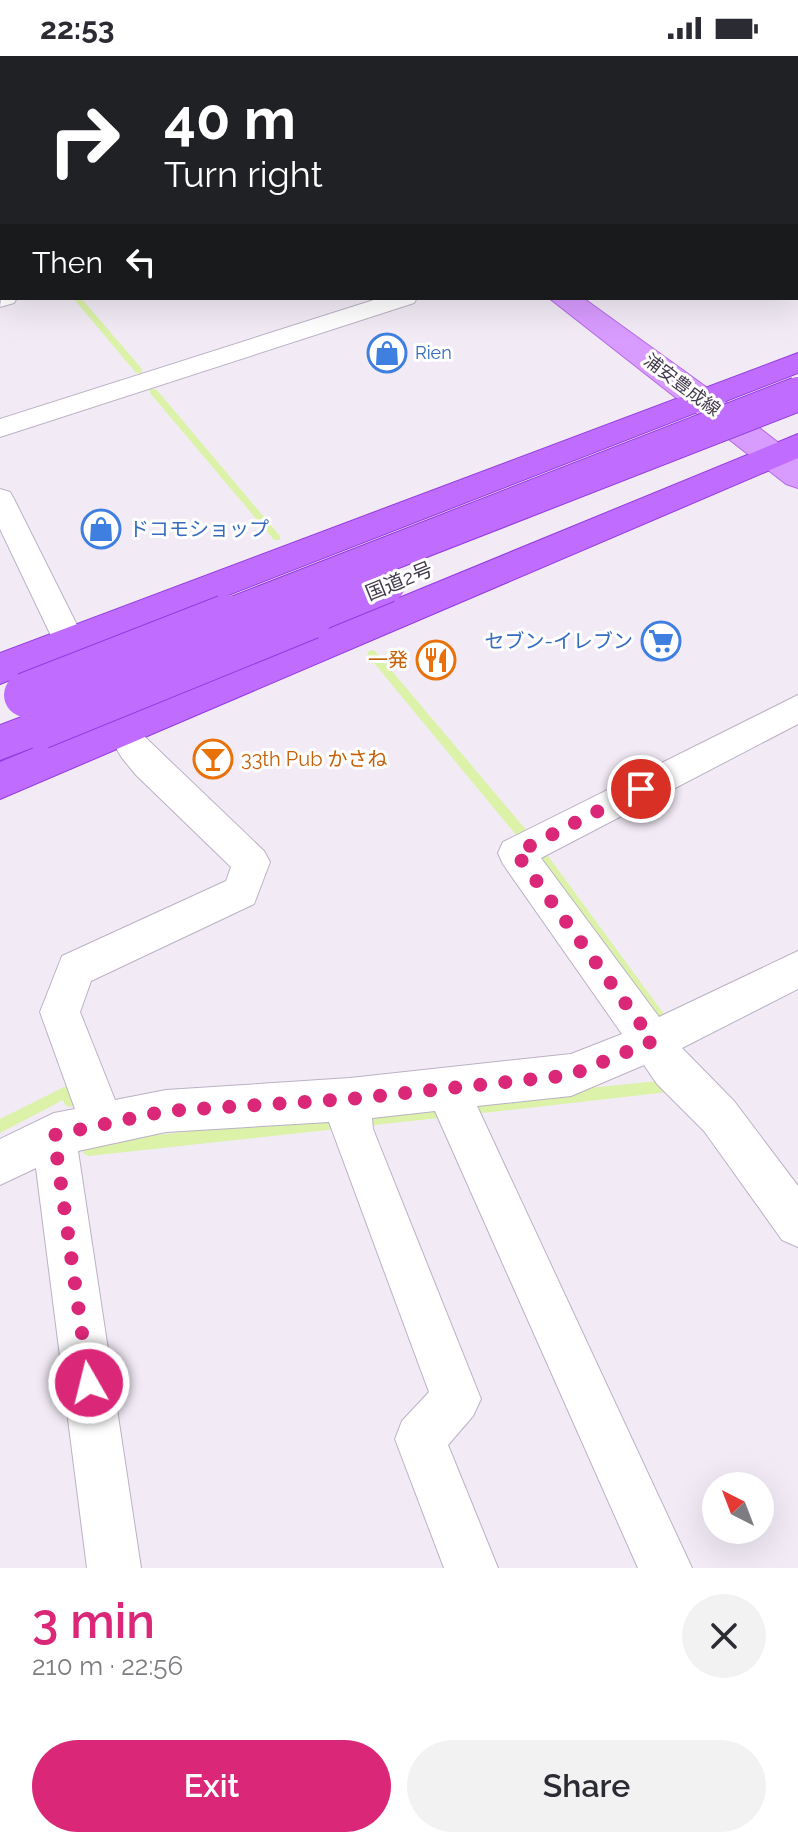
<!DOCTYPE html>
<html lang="en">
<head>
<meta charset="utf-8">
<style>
	:root { --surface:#fff; --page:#f2f2f3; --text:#2b2b33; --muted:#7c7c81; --accent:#db2777 }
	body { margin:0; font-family:Raleway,"Noto Sans JP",sans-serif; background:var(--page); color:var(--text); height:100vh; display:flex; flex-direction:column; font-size:30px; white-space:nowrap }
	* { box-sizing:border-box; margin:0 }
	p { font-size:26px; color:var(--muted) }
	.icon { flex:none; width:44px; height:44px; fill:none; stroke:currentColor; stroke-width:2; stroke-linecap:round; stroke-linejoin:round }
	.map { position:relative; height:1512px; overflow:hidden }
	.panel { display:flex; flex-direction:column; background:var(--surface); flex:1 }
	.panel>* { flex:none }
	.banner { position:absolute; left:0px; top:0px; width:798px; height:244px; box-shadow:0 8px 32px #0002; background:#202124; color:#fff; overflow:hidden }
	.needle { width:52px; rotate:318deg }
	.controls { position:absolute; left:702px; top:1416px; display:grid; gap:16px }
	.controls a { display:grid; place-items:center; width:72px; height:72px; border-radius:50%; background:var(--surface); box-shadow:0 8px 32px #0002; font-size:40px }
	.pin { position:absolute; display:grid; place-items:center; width:68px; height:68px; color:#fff; margin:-34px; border:4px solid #fff; border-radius:50%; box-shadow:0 2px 8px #0007 }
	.me { position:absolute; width:88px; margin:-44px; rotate:352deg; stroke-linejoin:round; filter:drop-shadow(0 0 6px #0008) }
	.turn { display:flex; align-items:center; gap:28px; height:168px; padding:0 32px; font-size:36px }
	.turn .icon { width:104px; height:104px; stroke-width:2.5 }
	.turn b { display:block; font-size:56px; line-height:68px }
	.then { display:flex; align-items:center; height:76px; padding:0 32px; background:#0003; gap:16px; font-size:30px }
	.round { display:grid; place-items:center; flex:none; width:84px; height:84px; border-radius:42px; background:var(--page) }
	.overview { display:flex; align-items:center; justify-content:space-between; height:136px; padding:0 32px }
	h1 { font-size:48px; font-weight:600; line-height:60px; color:var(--accent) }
	.cta { display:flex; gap:16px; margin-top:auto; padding:16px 32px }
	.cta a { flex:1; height:92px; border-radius:48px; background:var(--accent); color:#fff; font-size:32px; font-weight:600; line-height:92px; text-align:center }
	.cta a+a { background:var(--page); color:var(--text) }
	.status { display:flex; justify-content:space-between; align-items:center; height:56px; padding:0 40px; background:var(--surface); direction:ltr }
	.status svg { height:22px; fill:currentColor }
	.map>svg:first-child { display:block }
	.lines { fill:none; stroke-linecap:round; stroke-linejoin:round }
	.stream { fill:#dbf2a8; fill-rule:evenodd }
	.minor-casing { stroke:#bbb1c5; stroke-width:2 }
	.major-casing { stroke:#b469e6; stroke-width:2 }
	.highway-casing { stroke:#933be0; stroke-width:2 }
	.minor { fill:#fff; fill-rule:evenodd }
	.major { fill:#d89bff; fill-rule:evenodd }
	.highway { fill:#c06dff; fill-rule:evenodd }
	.highway-bridge-far1-casing { stroke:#933be0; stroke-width:36; stroke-linecap:butt }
	.highway-bridge-casing { stroke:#933be0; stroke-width:46; stroke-linecap:butt }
	.highway-bridge-far1 { stroke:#c06dff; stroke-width:34 }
	.highway-bridge { stroke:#c06dff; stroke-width:44 }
	.route { stroke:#db2777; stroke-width:14; stroke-dasharray:0 25.2 }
	.labels { text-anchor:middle; stroke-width:6; stroke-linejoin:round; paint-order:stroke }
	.far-shop-label { font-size:18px; fill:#366cbe; stroke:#fff; text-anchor:start }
	.far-street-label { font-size:18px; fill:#42394b; stroke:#fff }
	.shop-label { font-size:20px; fill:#366cbe; stroke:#fff; text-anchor:start }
	.street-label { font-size:20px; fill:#42394b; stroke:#fff }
	.food-label { font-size:20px; fill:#c56008; stroke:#fff; text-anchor:end }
</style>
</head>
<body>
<div class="status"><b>22:53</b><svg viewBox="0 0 49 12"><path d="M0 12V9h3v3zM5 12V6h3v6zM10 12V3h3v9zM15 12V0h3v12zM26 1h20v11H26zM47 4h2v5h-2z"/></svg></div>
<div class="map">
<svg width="798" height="1512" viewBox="0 0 798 1512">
	<rect width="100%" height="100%" fill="#f2ebf6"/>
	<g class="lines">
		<path class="stream" d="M0,0H5L7,2L2,3Z
			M285,0H291L289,2H283Z
			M769,0H775L776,2H770Z
			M796,38L798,39V46L796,45Z
			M2,111V115L0,116V112Z
			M73,242H81L142,313V317H136Z
			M150,333H156L280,480V484H274L150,337Z
			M372,594L375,595L548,800L672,969L674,973L672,977L668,979L664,977L540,808L369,601L367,598L369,595Z
			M674,1021L679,1022L680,1027L679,1032L668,1036L465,1059L460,1057L458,1052L460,1047L465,1045L667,1024Z
			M66,1030L71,1031L77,1044L75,1049L70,1051L65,1049L63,1044L0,1077V1063Z
			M448,1047L453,1049L455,1054L453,1059L448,1061L89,1100L84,1098L79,1087L81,1082L86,1080L91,1082L93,1086Z"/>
		<defs>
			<path id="minor" d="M573,0H591L592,2H574Z
				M0,45H2V57H0Z
				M796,53H798V65H796Z
				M796,136H798V150H796Z
				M2,235V242H17L14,247L0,251Z
				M380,242H417L414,247L0,381V363Z
				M0,433L10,436L14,443L83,581L146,682L264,795L270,806L254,848L91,925L80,956L115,1044L166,1034L350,1022L571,998L622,978L503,808L498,797L503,786L798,639V668L541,802L659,961L798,895V933L682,992L734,1045L798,1130V1191L782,1184L704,1075L657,1028L644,1009L571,1040L477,1050L692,1512H638L435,1055L372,1062L373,1073L481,1343L473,1360L448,1389L498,1512H444L395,1383L402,1365L429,1336L329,1066L166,1076L78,1095L141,1512H87L36,1112L0,1129V1083L54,1057L75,1053L40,956L62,900L226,825L231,811L136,719L122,702L54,586L0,473Z"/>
			<path id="major" d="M244,0H268L269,2H245Z
				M549,242H583L713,336L798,402V432L786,428Z"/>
			<path id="highway" d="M798,297V317L0,628V597Z
				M798,378V402L0,743V706Z
				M40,654L55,659L61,671L55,683L0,704V669Z"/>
		</defs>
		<use href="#minor" class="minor-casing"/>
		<use href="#major" class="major-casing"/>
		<use href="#highway" class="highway-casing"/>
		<use href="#minor" class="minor"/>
		<use href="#major" class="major"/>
		<use href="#highway" class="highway"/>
		<defs>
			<path id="highway-bridge-far1" d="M221,563L798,338
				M305,563L388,529"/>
			<path id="highway-bridge" d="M26,639L226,561
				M40,671L310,561"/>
		</defs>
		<use href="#highway-bridge-far1" class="highway-bridge-far1-casing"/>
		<use href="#highway-bridge" class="highway-bridge-casing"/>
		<use href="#highway-bridge-far1" class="highway-bridge-far1"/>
		<use href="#highway-bridge" class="highway-bridge"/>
	</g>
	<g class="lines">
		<path class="route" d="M89,1327L54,1079L166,1055L350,1043L571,1019L653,985L516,797L641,733"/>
	</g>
	<defs>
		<symbol id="shop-ring" viewBox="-11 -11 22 22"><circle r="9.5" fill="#fff" stroke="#3f7fe0" stroke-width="1.5"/><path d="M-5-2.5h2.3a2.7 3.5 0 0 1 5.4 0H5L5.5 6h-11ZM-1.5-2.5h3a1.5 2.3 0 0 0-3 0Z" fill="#3f7fe0"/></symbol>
		<symbol id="supermarket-ring" viewBox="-11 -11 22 22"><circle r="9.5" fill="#fff" stroke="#3f7fe0" stroke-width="1.5"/><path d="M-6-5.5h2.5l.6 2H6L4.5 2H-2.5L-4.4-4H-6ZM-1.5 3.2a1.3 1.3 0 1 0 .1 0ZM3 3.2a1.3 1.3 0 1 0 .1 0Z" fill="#3f7fe0"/></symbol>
		<symbol id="restaurant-ring" viewBox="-11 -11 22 22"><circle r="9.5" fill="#fff" stroke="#e8710a" stroke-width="1.5"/><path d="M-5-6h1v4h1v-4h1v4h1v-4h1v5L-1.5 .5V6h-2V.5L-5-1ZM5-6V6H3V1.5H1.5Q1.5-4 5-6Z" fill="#e8710a"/></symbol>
		<symbol id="bar-ring" viewBox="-11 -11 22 22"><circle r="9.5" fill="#fff" stroke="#e8710a" stroke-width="1.5"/><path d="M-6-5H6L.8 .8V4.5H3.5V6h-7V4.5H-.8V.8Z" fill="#e8710a"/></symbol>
	</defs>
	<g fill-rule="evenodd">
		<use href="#shop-ring" x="365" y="275" width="44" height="44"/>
		<use href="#shop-ring" x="79" y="451" width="44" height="44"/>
		<use href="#supermarket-ring" x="639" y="563" width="44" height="44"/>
		<use href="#restaurant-ring" x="414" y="582" width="44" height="44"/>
		<use href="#bar-ring" x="191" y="681" width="44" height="44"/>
	</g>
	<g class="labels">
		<g class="far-shop-label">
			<text x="415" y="303">Rien</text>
		</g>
		<g class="far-street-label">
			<text transform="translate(682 329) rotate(37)" y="6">浦安豊成線</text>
		</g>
		<g class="shop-label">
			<text x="129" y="480">ドコモショップ</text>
			<text x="633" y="592" text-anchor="end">セブン-イレブン</text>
		</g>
		<g class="street-label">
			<text transform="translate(399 525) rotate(-22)" y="7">国道2号</text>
		</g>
		<g class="food-label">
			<text x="408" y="611">一発</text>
			<text x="241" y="710" text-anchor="start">33th Pub かさね</text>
		</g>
	</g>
</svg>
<div class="controls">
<a><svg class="needle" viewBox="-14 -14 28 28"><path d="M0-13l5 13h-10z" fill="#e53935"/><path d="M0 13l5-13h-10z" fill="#7c7c81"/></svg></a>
</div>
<div class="pin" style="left:641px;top:733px;background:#d93025"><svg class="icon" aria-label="arrive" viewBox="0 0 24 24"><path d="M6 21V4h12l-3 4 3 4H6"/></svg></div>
<svg class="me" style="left:89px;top:1327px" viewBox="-20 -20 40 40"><circle r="17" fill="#db2777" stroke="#fff" stroke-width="3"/><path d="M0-11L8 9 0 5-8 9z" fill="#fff"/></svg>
<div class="banner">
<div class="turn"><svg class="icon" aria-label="right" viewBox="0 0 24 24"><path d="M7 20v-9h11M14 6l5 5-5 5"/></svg><div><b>40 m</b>Turn right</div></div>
<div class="then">Then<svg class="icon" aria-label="left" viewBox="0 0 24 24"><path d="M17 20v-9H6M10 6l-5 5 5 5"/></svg></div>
</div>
</div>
<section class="panel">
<div class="overview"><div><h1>3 min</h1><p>210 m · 22:56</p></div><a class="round"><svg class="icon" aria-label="close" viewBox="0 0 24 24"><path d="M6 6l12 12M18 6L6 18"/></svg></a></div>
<div class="cta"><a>Exit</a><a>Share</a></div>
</section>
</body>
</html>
